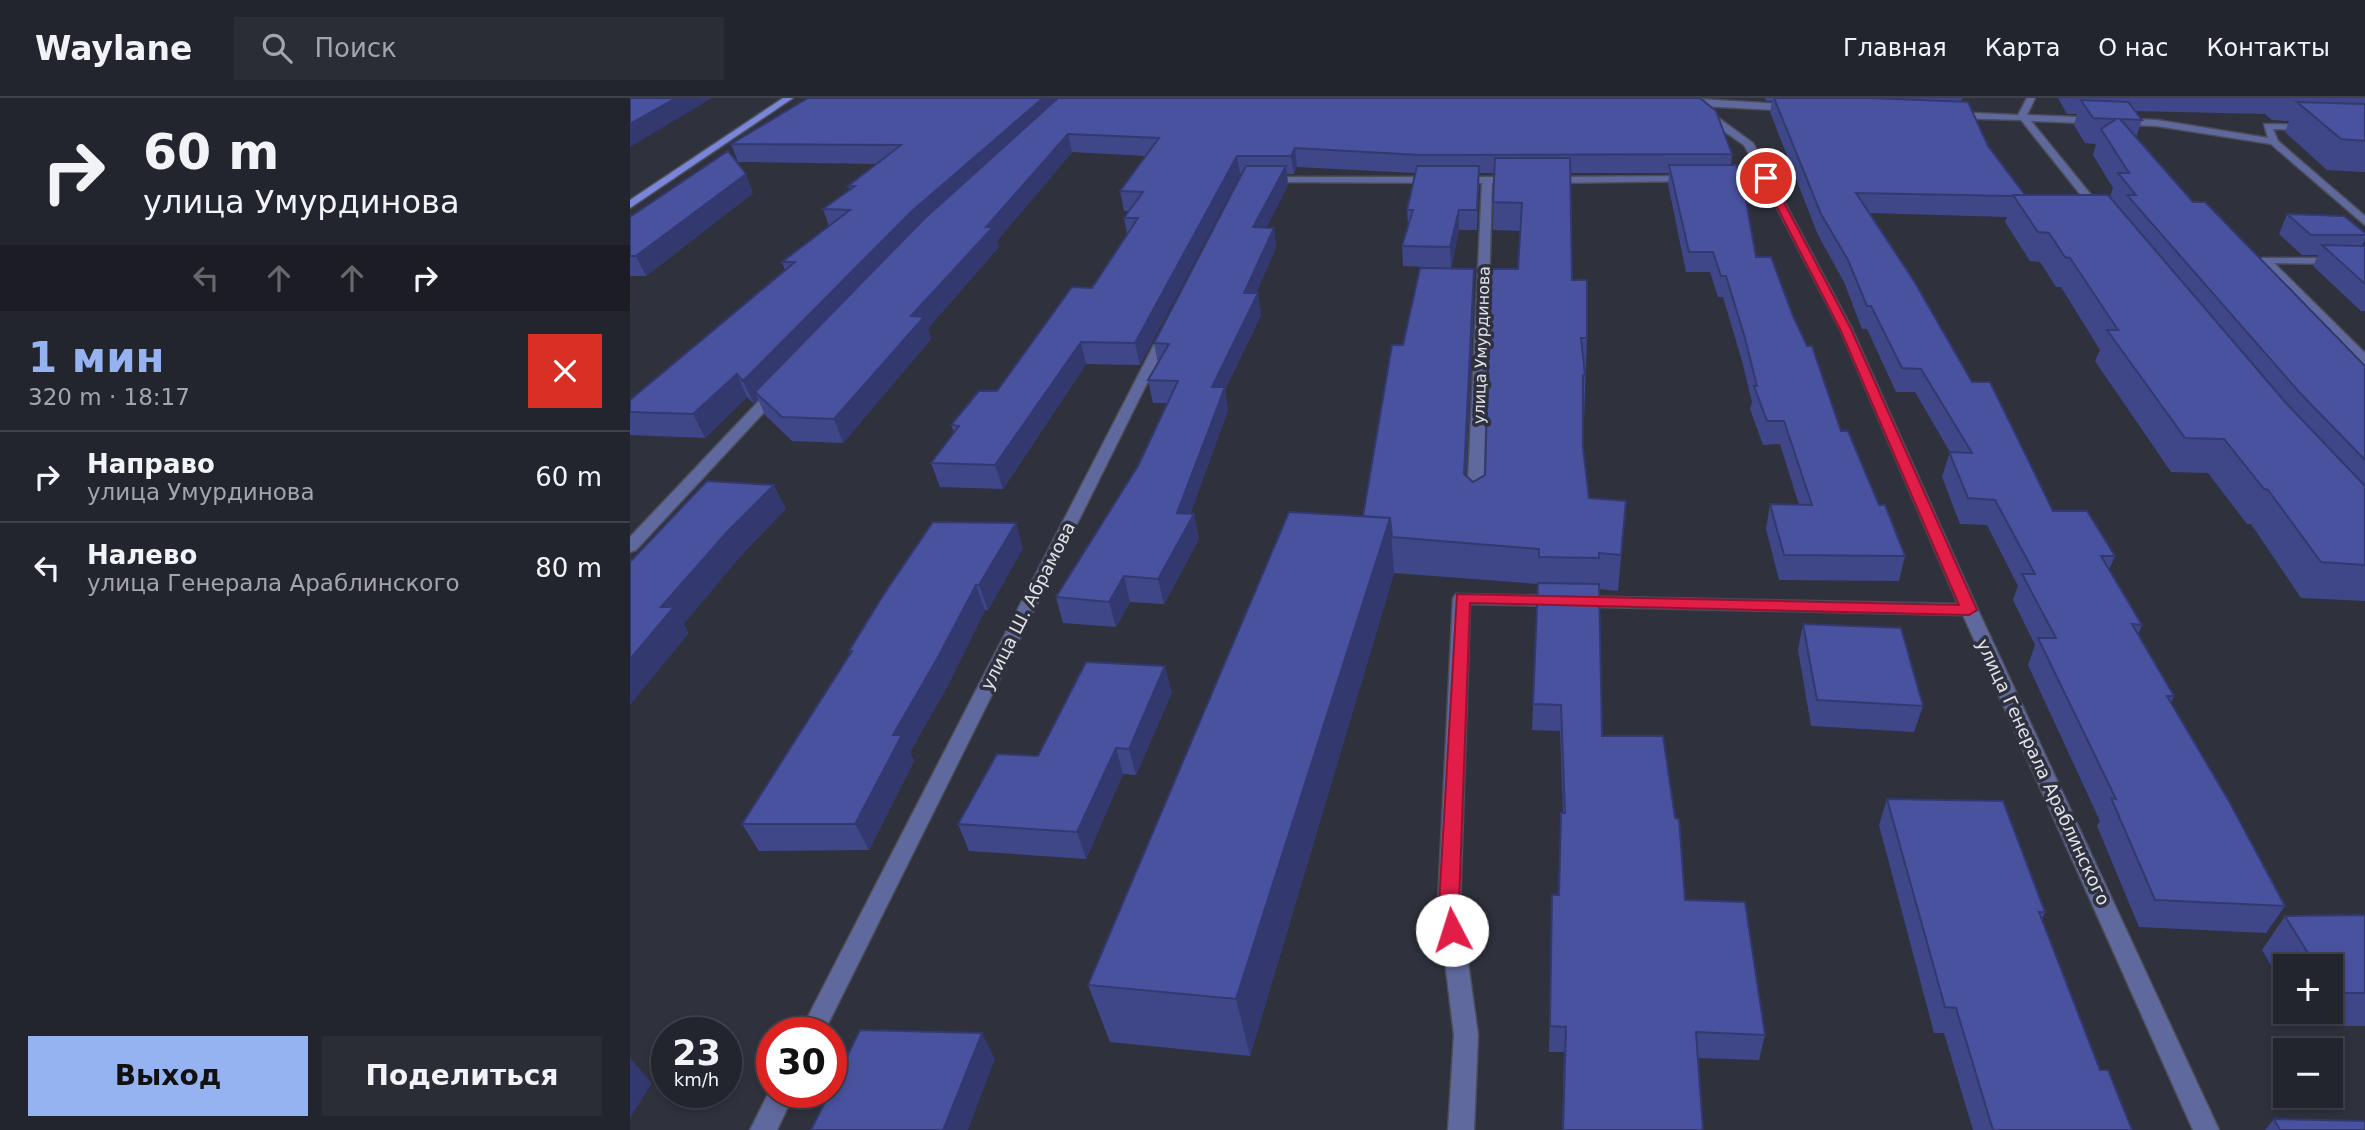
<!DOCTYPE html>
<html lang="ru">
<head>
<meta charset="utf-8">
<style>
	:root { --surface:#23252e; --page:#2b2d36; --text:#f1f3f6; --muted:#a3a5aa; --line:#40424a; --accent:#95b2f1 }
	body { margin:0; font-family:"DejaVu Sans",sans-serif; background:var(--page); color:var(--text); height:100vh; display:flex; flex-direction:column; font-size:26px; white-space:nowrap }
	* { box-sizing:border-box; margin:0 }
	p { font-size:23px; color:var(--muted) }
	.icon { flex:none; width:38px; height:38px; fill:none; stroke:currentColor; stroke-width:2; stroke-linecap:round; stroke-linejoin:round }
	.map { position:relative; flex:1; overflow:hidden }
	.details { display:flex; flex-direction:column; background:var(--surface); width:630px }
	.details>* { flex:none }
	.hud { background:#23252e; color:var(--text); overflow:hidden }
	.fabs { position:absolute; left:1643px; top:856px; display:grid; gap:14px }
	.fabs a { display:grid; place-items:center; width:70px; height:70px; border-radius:0px; background:var(--surface); box-shadow:0 4px 10px #0003,0 0 0 2px var(--line); font-size:35px }
	.speed { position:absolute; left:21px; top:919px; display:flex; gap:14px; font-size:35px; font-weight:700; text-align:center }
	.speed>* { display:grid; place-content:center; width:91px; height:91px; border-radius:50%; background:var(--surface); box-shadow:0 4px 10px #0003,0 0 0 2px var(--line); line-height:1 }
	.speed small { font-size:18px; font-weight:400 }
	.speed .limit { border:10px solid #d22; background:#fff; color:#111 }
	.pin { position:absolute; display:grid; place-items:center; width:60px; height:60px; color:#fff; margin:-30px; border:4px solid #fff; border-radius:50%; box-shadow:0 2px 7px #0007 }
	.me { position:absolute; width:77px; margin:-38px; rotate:355deg; stroke-linejoin:round; filter:drop-shadow(0 0 5px #0008) }
	.turn { display:flex; align-items:center; gap:24px; height:147px; padding:0 28px; font-size:32px }
	.turn .icon { width:91px; height:91px; stroke-width:2.5 }
	.turn b { display:block; font-size:49px; line-height:60px }
	.lanes { display:flex; align-items:center; height:66px; padding:0 28px; background:#0003; justify-content:center; gap:35px; direction:ltr }
	.lanes .off { opacity:.35 }
	.round { display:grid; place-items:center; flex:none; width:74px; height:74px; border-radius:0px; background:var(--page) }
	.headline { display:flex; align-items:center; justify-content:space-between; height:119px; padding:0 28px }
	h1 { font-size:42px; font-weight:700; line-height:52px; color:var(--accent) }
	.primary-button { display:flex; gap:14px; margin-top:auto; padding:14px 28px }
	.primary-button a { flex:1; height:80px; border-radius:0px; background:var(--accent); color:#111; font-size:28px; font-weight:700; line-height:80px; text-align:center }
	.primary-button a+a { background:var(--page); color:var(--text) }
	ul { padding:0; list-style:none }
	li { display:flex; align-items:center; gap:21px; height:91px; padding:0 28px; border-top:2px solid var(--line) }
	li div { flex:1 }
	li b { display:block; font-size:26px }
	li em { font-style:normal }
	header { display:flex; align-items:center; gap:42px; box-sizing:border-box; height:98px; padding:0 35px; background:var(--surface); border-bottom:2px solid var(--line) }
	header strong { font-size:33px }
	nav { display:flex; gap:38px; margin-inline-start:auto; font-size:24px }
	.search { width:490px; height:63px; background:var(--page); display:flex; align-items:center; gap:18px; box-sizing:border-box; padding:0 24px; border-radius:0px; color:var(--muted); font-size:26px }
	main { display:flex; flex:1; min-height:0 }
	.map>svg:first-child { display:block }
	.lines { fill:none; stroke-linecap:round; stroke-linejoin:round }
	.street-casing { stroke:#4b4d59; stroke-width:3 }
	.secondary-casing { stroke:#4b4d59; stroke-width:3 }
	.street { fill:#60699d; fill-rule:evenodd }
	.secondary { fill:#7986d9; fill-rule:evenodd }
	.wall { fill:#3f4789 }
	.shaded-wall { fill:#33396f }
	.building { fill:#49529f; stroke:#33396f; stroke-width:2 }
	.route { fill:#e11d48; stroke:#92132f; stroke-width:2 }
	.labels { text-anchor:middle; stroke-width:7; stroke-linejoin:round; paint-order:stroke }
	.far-street-label { font-size:16px; fill:#e1e3ea; stroke:#2f313d }
	.street-label { font-size:18px; fill:#e1e3ea; stroke:#2f313d }
</style>
</head>
<body>
<header>
<strong>Waylane</strong>
<div class="search"><svg class="icon" aria-label="search" viewBox="0 0 24 24"><circle cx="10" cy="10" r="6"/><path d="M15 15l6 6"/></svg>Поиск</div>
<nav><a>Главная</a><a>Карта</a><a>О нас</a><a>Контакты</a></nav>
</header>
<main>
<section class="details">
<div class="hud">
<div class="turn"><svg class="icon" aria-label="right" viewBox="0 0 24 24"><path d="M7 20v-9h11M14 6l5 5-5 5"/></svg><div><b>60 m</b>улица Умурдинова</div></div>
<div class="lanes"><svg class="icon off" aria-label="left" viewBox="0 0 24 24"><path d="M17 20v-9H6M10 6l-5 5 5 5"/></svg><svg class="icon off" aria-label="ahead" viewBox="0 0 24 24"><path d="M12 20V5M6 11l6-6 6 6"/></svg><svg class="icon off" aria-label="ahead" viewBox="0 0 24 24"><path d="M12 20V5M6 11l6-6 6 6"/></svg><svg class="icon" aria-label="right" viewBox="0 0 24 24"><path d="M7 20v-9h11M14 6l5 5-5 5"/></svg></div>
</div>
<div class="headline"><div><h1>1 мин</h1><p>320 m · 18:17</p></div><a class="round" style="background:#d93025;color:#fff"><svg class="icon" aria-label="close" viewBox="0 0 24 24"><path d="M6 6l12 12M18 6L6 18"/></svg></a></div>
<ul>
<li><svg class="icon" aria-label="right" viewBox="0 0 24 24"><path d="M7 20v-9h11M14 6l5 5-5 5"/></svg><div><b>Направо</b><p>улица Умурдинова</p></div><em>60 m</em></li>
<li><svg class="icon" aria-label="left" viewBox="0 0 24 24"><path d="M17 20v-9H6M10 6l-5 5 5 5"/></svg><div><b>Налево</b><p>улица Генерала Араблинского</p></div><em>80 m</em></li>
</ul>
<div class="primary-button"><a>Выход</a><a>Поделиться</a></div>
</section>
<div class="map">
<svg width="1735" height="1032" viewBox="0 0 1735 1032">
	<rect width="100%" height="100%" fill="#2f313d"/>
	<g class="lines">
		<defs>
			<path id="street" d="M1053,0L1164,7L1168,10L1164,13L1072,8L1123,45L1222,231L1348,512L1589,1032H1563L1333,517L840,506L830,806L848,937L844,1032H818L824,937L808,806L823,500L826,496L1328,506L1210,231L1133,83H1089L1084,80L1089,77H1130L1114,47L1056,7Z
				M1397,0H1405L1397,17L1527,22L1638,40L1634,26L1683,27L1685,29L1680,32L1643,31L1648,43L1735,118V127L1641,46L1527,28L1401,23L1475,114L1466,116L1391,22L1321,20L1317,17L1321,14L1388,17Z
				M1061,78L1066,81L1065,83L918,85L913,82L918,79Z
				M630,79H886L891,82L886,85H862L853,404L851,407H839L837,404L852,85L634,84L630,83Z
				M1632,160H1735V166L1644,165L1735,255V266L1730,265L1639,176L1630,162Z
				M536,231L542,235L194,934H170L530,235Z
				M146,289L153,293L151,296L6,452L0,454V439L141,290Z
				M142,988V994H165L147,1032H120Z"/>
			<path id="secondary" d="M153,0H163L0,110V102Z"/>
		</defs>
		<use href="#street" class="street-casing"/>
		<use href="#secondary" class="secondary-casing"/>
		<use href="#street" class="street"/>
		<use href="#secondary" class="secondary"/>
	</g>
	<path class="wall" d="M178,0L1102,56L1101,67L1126,159L1163,218L1211,333L1275,458L1269,483L1149,482L1136,431L1140,406L1169,407L1150,346L1133,347L1120,311L1122,304L1112,263L1093,199H1088L1080,174H1056L1038,86L1039,75H940L942,182L957,240L953,350L959,400L996,403L988,493L969,491L972,638L1055,802L1135,937L1129,962L1068,960L1073,1032H932L934,954H919L922,797H928L931,715H933L930,633L902,632L908,486L764,475L620,958L480,944L458,887L733,418L773,247L844,171V201L836,378L843,384L855,377L888,171L891,133L863,132L864,75H849L847,132H829L821,170L773,168L772,148L778,128L777,112L785,75L667,69L664,76H657L658,87L636,130H644L646,150L626,195H628L631,217L595,292L598,312L560,416H564L569,441L534,506L500,504L486,529L433,525L426,499L508,368L537,305H523L518,282L528,266L524,245L612,76H610L510,267L456,266L373,391L310,389L301,365L324,335L321,327L367,293L462,190L497,136L494,120L499,113H494L490,93L516,58L442,54L367,143L369,149L298,230L301,241L213,345L162,343L135,317L128,301L124,306L117,299L75,340L0,337V302L155,172L152,164L199,128L193,111L220,92L218,88L247,66L108,64L101,46Z
		M1135,0H1332L1331,4L1358,48L1395,97L1480,99L1483,90L1463,57L1466,46L1455,45L1444,27L1447,16H1437L1428,0H1735V74L1697,72L1655,34L1659,23L1642,22L1635,16L1504,13L1512,22L1506,40L1563,104L1735,268V503L1671,500L1621,426H1617L1578,375L1541,374L1465,263L1470,252L1431,189H1426L1410,164L1400,163L1375,124L1377,119L1240,115L1342,284L1423,413L1485,458L1479,472L1512,527L1508,536L1544,598L1541,605L1655,808L1636,835L1509,829L1467,728L1470,723L1398,567L1405,547L1383,502L1388,488L1357,427L1330,426L1312,379L1320,354L1285,294H1266L1237,231H1232L1214,184L1188,137L1140,14L1142,3H1136Z
		M123,95L16,178H0V119Z
		M1657,116L1735,135V141L1732,148H1735V213H1731L1683,168L1688,157H1672L1649,136Z
		M393,450L358,512H355L318,587L280,654L284,663L239,752L129,753L112,726L220,556L219,553Z
		M1173,526L1293,608L1284,634L1181,628L1168,552Z
		M542,594L506,677L493,676L456,761L339,753L328,726L408,658Z
		M1257,701L1415,814L1412,821L1470,972L1502,1032H1343L1314,935H1304L1249,727Z
		M1735,817V928H1676L1668,914H1701V868H1656V893L1632,852L1655,818Z
		M1644,1021L1735,1032H1635Z"/>
	<path class="shaded-wall" d="M46,0H82L0,49V26Z
		M413,0H436L125,294L128,301L124,306L113,283L282,113Z
		M438,36L442,54L367,143L369,149L298,230L301,241L213,345L204,321L281,218L356,129Z
		M665,50L667,69L664,76L661,58Z
		M607,58L610,76L510,267L505,245Z
		M656,68L658,87L626,150L623,129Z
		M849,68V87L847,132V112Z
		M116,76L123,95L16,178L6,158Z
		M829,112V132L821,170L820,149Z
		M644,130L646,150L617,216L614,195Z
		M844,171V201L834,411V376Z
		M628,195L631,217L595,292L598,312L554,434L564,416L569,441L534,506L528,481L582,289Z
		M451,244L456,266L373,391L365,367Z
		M107,276L117,299L75,340L63,316Z
		M144,387L156,411L110,459L54,526L59,535L0,607V561L31,509L97,434Z
		M760,420L764,475L620,958L606,901Z
		M386,425L393,450L358,512L349,487Z
		M494,478L500,504L486,529L479,504Z
		M346,487L355,512L318,587L280,654L284,663L239,752L225,726L263,637Z
		M535,568L542,594L506,677L499,651Z
		M486,650L493,676L456,761L447,734Z
		M352,935L365,961L338,1032H313Z
		M0,960L22,985L0,1020Z"/>
	<path class="building" d="M0,0H46L0,26Z
		M178,0H413L282,113L113,283L107,276L63,316L0,314V302L165,164H152L220,112L193,111L225,88H218L271,47L101,46Z
		M428,0H1070L1086,13L1102,56L790,57L665,50L661,58H607L505,245L451,244L365,367L301,365L329,328L321,327L349,293H367L442,189L462,190L508,120H494L513,94L490,93L529,40L438,36L356,129H363L281,218L294,219L204,321L152,319L125,294L294,121Z
		M1144,0H1241L1338,4L1358,48L1395,97H1383L1382,98L1226,95L1284,183L1342,284H1360L1423,413H1457L1485,458H1471L1512,527L1502,526L1544,598H1537L1600,705L1655,808L1525,802L1481,700L1486,701L1408,540H1426L1392,476H1405L1365,402L1338,400L1319,354L1342,355L1291,271L1272,270L1241,208H1237L1218,162L1191,116Z
		M1451,2L1498,4L1512,22L1490,21L1563,104H1575L1735,268V362L1670,295L1497,97H1506L1488,75H1499L1471,31L1486,21L1463,20Z
		M1667,4L1735,6V43L1711,41Z
		M98,53L116,76L6,158H0V119Z
		M865,60H940L942,182H957V240H951L955,277H953V350L959,400L996,403L991,457L969,455V460L909,459V451L762,439L760,420L733,418L762,247H773L790,170L844,171L834,376L843,384L855,377L861,171H888L892,105L863,104Z
		M1039,67H1106L1113,86L1126,159H1141L1163,218L1177,248H1182L1211,333H1218L1249,407H1255L1275,458L1154,457L1140,406L1182,407L1154,323H1137L1124,288H1127L1115,240L1096,178H1091L1083,154H1059Z
		M616,68H656L623,129L644,130L614,195H628L582,289H595L547,415L564,416L528,481L494,478L479,504L426,499L508,368L548,283L518,282L539,246L524,245Z
		M787,68H849L847,112H829L820,149L772,148L783,112H777Z
		M1383,97H1478L1656,305L1735,388V467L1691,464L1638,392L1634,391L1594,341L1555,340L1477,232H1488L1440,160L1435,159L1419,135L1408,134Z
		M1657,116L1714,118L1735,135V137H1681Z
		M1692,147L1735,148V186Z
		M77,383L144,387L97,434L31,509H44L0,561V464Z
		M659,414L760,420L606,901L458,887Z
		M303,424L386,425L349,487H346L307,561L263,637H272L225,726H112L222,553H219L254,496Z
		M908,485L969,486L972,638H1033L1045,720L1049,721L1055,802L1115,804L1135,937L1066,934L1073,1032H933L936,929L920,928L922,797H929L931,715H935L931,607L903,606Z
		M1173,526L1271,530L1293,608L1187,602Z
		M456,564L535,568L499,651L486,650L447,734L328,726L367,656L408,658Z
		M1257,701L1373,703L1415,814H1409L1470,972H1478L1502,1032H1363L1326,910L1315,909Z
		M1735,817V895H1703L1701,892V868H1686L1655,818Z
		M230,932L352,935L313,1032H181L200,994H201V991Z
		M1644,1021L1735,1023V1032H1650Z"/>
	<path class="route" d="M1136,77L1141,80L1221,231L1347,512L1339,517L840,505L829,806L833,832L830,839L822,841L815,839L809,806L827,496L1329,507L1210,231L1132,80Z"/>
	<g class="labels">
		<g class="far-street-label">
			<text transform="translate(851 247) rotate(-88)" y="6">улица Умурдинова</text>
		</g>
		<g class="street-label">
			<text transform="translate(398 508) rotate(-63)" y="6">улица Ш. Абрамова</text>
			<text transform="translate(1413 674) rotate(65)" y="6">улица Генерала Араблинского</text>
		</g>
	</g>
</svg>
<div class="fabs">
<a>+</a>
<a>−</a>
</div>
<div class="speed"><div>23<small>km/h</small></div><div class="limit">30</div></div>
<div class="pin" style="left:1136px;top:80px;background:#d93025"><svg class="icon" aria-label="arrive" viewBox="0 0 24 24"><path d="M6 21V4h12l-3 4 3 4H6"/></svg></div>
<svg class="me" style="left:822px;top:832px" viewBox="-20 -20 40 40"><circle r="19" fill="#fff"/><path d="M0-13L10 11 0 6-10 11z" fill="#e11d48"/></svg>
</div>
</main>
</body>
</html>
